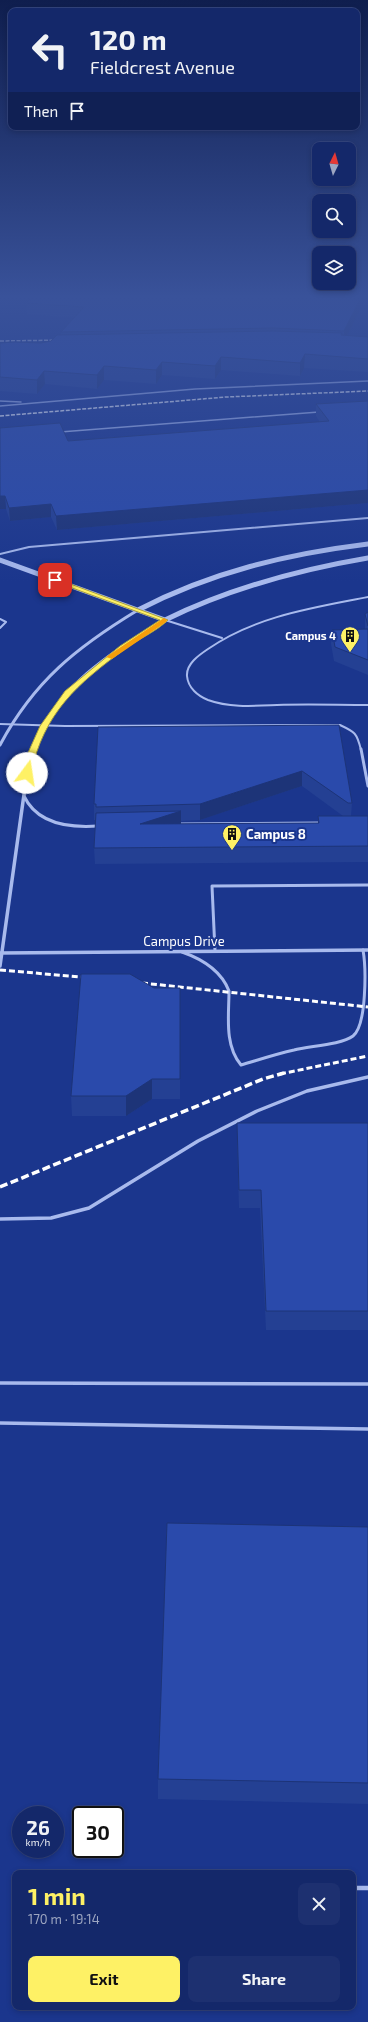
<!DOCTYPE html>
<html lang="en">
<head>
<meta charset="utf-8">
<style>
	:root { --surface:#14286a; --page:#1d3070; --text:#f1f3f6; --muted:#9da6c1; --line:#33447e; --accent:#fef165 }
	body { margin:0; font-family:"Exo 2",sans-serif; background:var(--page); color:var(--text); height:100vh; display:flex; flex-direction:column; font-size:15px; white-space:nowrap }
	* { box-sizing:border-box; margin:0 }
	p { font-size:13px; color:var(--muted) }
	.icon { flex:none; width:22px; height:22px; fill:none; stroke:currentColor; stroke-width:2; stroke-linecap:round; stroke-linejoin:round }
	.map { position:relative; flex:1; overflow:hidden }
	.side { position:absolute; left:12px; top:1870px; width:344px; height:140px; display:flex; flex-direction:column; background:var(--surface); border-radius:8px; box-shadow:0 2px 6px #0003,0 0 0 1px var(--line) }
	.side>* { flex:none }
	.hud { position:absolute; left:8px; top:8px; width:352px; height:122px; border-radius:8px; box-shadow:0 2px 6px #0003,0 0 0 1px var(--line); background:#14286a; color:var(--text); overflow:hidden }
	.needle { width:26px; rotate:5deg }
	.buttons { position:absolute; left:312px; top:142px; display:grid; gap:8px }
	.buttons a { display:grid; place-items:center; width:44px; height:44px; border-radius:8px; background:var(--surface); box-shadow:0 2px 6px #0003,0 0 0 1px var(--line); font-size:20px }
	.speed { position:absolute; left:12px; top:1806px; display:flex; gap:8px; font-size:20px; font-weight:700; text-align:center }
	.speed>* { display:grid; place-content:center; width:52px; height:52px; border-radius:50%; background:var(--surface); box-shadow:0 2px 6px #0003,0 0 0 1px var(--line); line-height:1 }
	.speed small { font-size:10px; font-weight:400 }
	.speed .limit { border:2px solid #111; border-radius:6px; background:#fff; color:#111 }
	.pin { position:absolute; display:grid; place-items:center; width:34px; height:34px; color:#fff; margin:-17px; border-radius:8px; box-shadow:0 2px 6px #0006 }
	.me { position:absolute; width:44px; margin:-22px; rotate:14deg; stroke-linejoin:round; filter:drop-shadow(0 0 3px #0008) }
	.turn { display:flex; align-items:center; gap:14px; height:84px; padding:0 16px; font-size:18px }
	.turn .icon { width:52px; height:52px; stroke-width:2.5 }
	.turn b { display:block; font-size:28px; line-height:34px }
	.then { display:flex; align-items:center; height:38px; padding:0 16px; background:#0003; gap:8px; font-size:15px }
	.round { display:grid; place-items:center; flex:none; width:42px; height:42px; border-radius:8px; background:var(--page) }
	.head { display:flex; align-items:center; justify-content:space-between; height:68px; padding:0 16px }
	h1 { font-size:24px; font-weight:700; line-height:30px; color:var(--accent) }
	.cta { display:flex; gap:8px; margin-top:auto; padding:8px 16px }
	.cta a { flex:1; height:46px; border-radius:8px; background:var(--accent); color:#111; font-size:16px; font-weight:700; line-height:46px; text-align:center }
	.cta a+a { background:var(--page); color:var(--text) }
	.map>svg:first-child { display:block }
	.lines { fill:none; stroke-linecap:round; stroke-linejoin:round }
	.service-far4 { stroke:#a8baed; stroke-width:1.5 }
	.service-far3 { stroke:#a8baed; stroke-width:2 }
	.service-far2 { stroke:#a8baed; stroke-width:3 }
	.service-far1 { stroke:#a8baed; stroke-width:3.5 }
	.service { stroke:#a8baed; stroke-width:4.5 }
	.minor-far1 { stroke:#a8baed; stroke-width:3 }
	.minor { stroke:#a8baed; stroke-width:3.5 }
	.tertiary { stroke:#a8baed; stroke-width:5 }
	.rail-far2 { stroke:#fff; stroke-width:1.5; stroke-dasharray:4 1.5; stroke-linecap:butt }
	.rail-far1 { stroke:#fff; stroke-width:3; stroke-dasharray:6 3; stroke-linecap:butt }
	.rail { stroke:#fff; stroke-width:3.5; stroke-dasharray:8 3.5; stroke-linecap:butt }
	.wall { fill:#244093; fill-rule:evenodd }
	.shaded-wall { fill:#1d3478 }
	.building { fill:#2a4aab; stroke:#1d3478 }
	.route { fill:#fef165; stroke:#a59d42 }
	.slow { fill:#f59e0b }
	.labels { text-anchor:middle; stroke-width:4; stroke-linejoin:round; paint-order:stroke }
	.far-poi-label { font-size:11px; font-weight:bold; fill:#fff; stroke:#1b368d; text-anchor:end }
	.poi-label { font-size:13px; font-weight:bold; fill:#fff; stroke:#1b368d; text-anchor:start }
	.street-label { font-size:13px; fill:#fff; stroke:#1b368d }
</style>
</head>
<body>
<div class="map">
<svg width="368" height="2022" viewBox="0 0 368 2022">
	<rect width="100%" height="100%" fill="#1b368d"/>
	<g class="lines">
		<path class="service-far4" d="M0,401L21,402
			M0,406L195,389L368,381
			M60,432L319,412"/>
		<path class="service-far3" d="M0,554L29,547L368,518
			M368,597C312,608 256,616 208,649C199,655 186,664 187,676C188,688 198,696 208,700C230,708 254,706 277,705C307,704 338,705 368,705
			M0,619L6,622L0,628
			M165,620L222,638
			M0,724L65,726L340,725C355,732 357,733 361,750"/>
		<path class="service-far2" d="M361,749L368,786
			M24,796C37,824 70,828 98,826
			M178,824L320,823
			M215,951L212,886L368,885
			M182,952C202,959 221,970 229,991C229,1015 224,1045 241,1065C258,1060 276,1054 294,1050C309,1046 341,1045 353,1036C367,1025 366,967 363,950"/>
		<path class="service-far1" d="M0,1219L51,1218L89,1208L198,1141L257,1111L307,1091L368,1077
			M0,1383L368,1384
			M0,1423L368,1429"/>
		<path class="service" d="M353,1888H368"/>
		<path class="minor-far1" d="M0,745C34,681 77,647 138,610
			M33,750C53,689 112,651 165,620"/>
		<path class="minor" d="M0,953L368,950
			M0,966L27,773L33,749"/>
		<path class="tertiary" d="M0,560L165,620C230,588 297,570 368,558
			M138,610C211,572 287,554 368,544"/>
		<path class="rail-far2" d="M0,341L64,340
			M0,416L226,397L368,391"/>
		<path class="rail-far1" d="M0,970L92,978
			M133,982L368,1007
			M280,1074L368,1056"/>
		<path class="rail" d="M0,1187L263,1079L284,1073"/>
	</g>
	<path class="wall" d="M365,299L347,336L368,337V372L304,368L300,376L221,370L215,379L162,375L156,384L104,380L97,389L45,384L37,394L0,391V343H41L51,341L61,335V332L75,318L27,314L26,303Z
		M368,401V503L57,530L51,517L10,521L6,509L0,428L68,441L320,422L316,416V404Z
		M368,612V675L334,661L331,644L332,630L365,629V614Z
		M339,725L352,803L351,816H368V862L95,864L94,848L96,820H94V804ZM302,786L343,816H318V823L181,824V821L200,820Z
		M154,988H180V1099H152L126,1116H72L71,1096Z
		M237,1123H368V1330H266L260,1208H239L237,1140Z
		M368,1527V1804L158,1799V1779Z"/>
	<path class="shaded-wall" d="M360,299H365L344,342V331Z
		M305,354L304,368L300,376V363Z
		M221,357V370L215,379V366Z
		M162,362V375L156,384V370Z
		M104,366V380L97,389V375Z
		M44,371L45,384L37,394V380Z
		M368,490V503L57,530L56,516Z
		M0,496H5L6,509H0Z
		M51,504V517L10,521L9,508Z
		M302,771V786L200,820V804Z
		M181,811V826L140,824Z
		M152,1079V1099L126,1116V1096Z"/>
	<path class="building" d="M30,299H360L344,331L273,328L61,332L84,307L26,303Z
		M273,331L342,333L341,335L368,337V359L305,354L300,363L221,357L215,366L162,362L156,370L104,366L97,375L44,371L37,380L0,377V343L15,342L41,343L51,341L57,335Z
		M368,401V490L56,516L51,504L9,508L5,496H0V428L60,423L68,441L329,421L316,404Z
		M368,612V626L365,614Z
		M368,629V660L335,647L332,630Z
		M339,725L352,803H348L302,771L200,804L96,807V804H94L98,727Z
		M181,811L140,824L319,823L318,816H368V846L94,848L96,813Z
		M81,974H130L154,988H180V1079H152L126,1096H71Z
		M237,1123H368V1311H266L261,1190H239Z
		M167,1523L368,1527V1783L158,1779Z"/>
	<linearGradient id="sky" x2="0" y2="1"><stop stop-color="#0f1e4e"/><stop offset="0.51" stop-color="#39529a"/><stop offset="1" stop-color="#39529a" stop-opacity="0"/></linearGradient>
	<rect width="368" height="582" fill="url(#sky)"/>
	<path class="route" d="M53,579H57L168,620C156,632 138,639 125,649C77,684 44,713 31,773L27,775L23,773L27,755L40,726L65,691L120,646L160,620L53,581Z"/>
	<path class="slow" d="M164,618L167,620L166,622L112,659L106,657Z"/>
	<defs>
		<symbol id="building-pin" viewBox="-11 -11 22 30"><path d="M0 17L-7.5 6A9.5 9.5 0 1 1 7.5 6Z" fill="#fef165" stroke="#1b368d"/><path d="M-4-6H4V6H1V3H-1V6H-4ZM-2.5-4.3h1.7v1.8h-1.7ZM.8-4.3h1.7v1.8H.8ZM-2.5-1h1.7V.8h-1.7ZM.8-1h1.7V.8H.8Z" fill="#111"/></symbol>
	</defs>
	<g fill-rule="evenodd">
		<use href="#building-pin" x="339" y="625" width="22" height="30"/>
		<use href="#building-pin" x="221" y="823" width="22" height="30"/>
	</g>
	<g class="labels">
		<g class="far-poi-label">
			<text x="336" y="640">Campus 4</text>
		</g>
		<g class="poi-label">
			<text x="246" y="839">Campus 8</text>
		</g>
		<g class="street-label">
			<text x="184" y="946">Campus Drive</text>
		</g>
	</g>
</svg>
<div class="buttons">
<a><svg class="needle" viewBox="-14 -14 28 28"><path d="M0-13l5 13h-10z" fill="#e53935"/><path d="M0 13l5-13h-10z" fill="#9da6c1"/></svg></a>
<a><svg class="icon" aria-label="search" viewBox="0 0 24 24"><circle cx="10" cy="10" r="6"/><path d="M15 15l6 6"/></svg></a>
<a><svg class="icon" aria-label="layers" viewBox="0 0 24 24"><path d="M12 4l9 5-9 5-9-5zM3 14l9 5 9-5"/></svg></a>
</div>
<div class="speed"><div>26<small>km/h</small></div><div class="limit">30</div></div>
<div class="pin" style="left:55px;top:580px;background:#d93025"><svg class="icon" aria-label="arrive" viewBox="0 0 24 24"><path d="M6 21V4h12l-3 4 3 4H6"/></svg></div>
<svg class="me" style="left:27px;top:773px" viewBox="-20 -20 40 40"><circle r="19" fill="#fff"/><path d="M0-13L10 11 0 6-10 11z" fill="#fef165"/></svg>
<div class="hud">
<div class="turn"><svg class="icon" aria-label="left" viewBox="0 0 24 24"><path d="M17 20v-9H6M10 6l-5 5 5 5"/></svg><div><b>120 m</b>Fieldcrest Avenue</div></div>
<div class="then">Then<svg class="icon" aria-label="arrive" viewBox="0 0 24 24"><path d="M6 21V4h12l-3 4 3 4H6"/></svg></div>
</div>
<section class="side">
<div class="head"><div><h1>1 min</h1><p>170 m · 19:14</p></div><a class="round"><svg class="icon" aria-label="close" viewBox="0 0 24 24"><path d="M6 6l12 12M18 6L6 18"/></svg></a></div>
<div class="cta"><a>Exit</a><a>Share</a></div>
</section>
</div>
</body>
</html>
